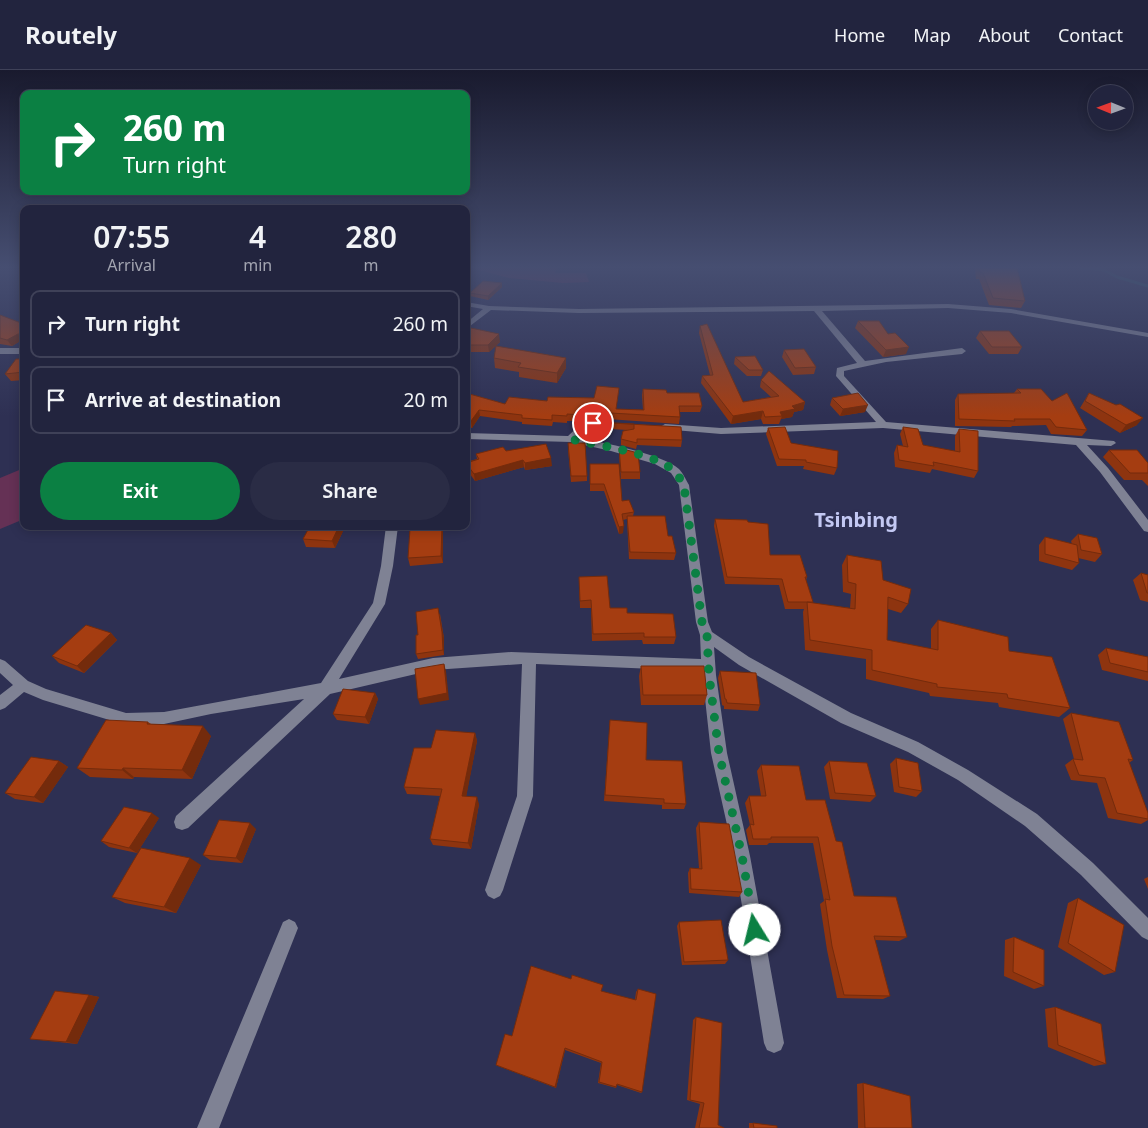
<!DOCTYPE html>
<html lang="en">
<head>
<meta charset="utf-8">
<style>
	:root { --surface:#22243e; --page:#2a2c45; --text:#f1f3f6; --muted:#a2a4b0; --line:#3f4158; --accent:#0b8043 }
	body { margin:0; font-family:"Noto Sans",sans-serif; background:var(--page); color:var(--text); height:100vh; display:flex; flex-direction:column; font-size:19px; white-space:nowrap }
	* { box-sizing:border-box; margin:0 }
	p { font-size:16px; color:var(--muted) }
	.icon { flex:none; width:28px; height:28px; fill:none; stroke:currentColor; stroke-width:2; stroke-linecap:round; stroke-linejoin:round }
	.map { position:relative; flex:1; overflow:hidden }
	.details { position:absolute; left:20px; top:135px; width:450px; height:325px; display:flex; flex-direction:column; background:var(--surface); border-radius:10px; box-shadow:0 2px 12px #0003,0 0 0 1px var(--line) }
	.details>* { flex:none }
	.banner { position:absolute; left:20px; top:20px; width:450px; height:105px; border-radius:10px; box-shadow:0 2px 12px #0003,0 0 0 1px var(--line); background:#0b8043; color:#fff; overflow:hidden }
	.needle { width:32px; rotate:271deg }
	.buttons { position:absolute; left:1088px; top:15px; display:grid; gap:10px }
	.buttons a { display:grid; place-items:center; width:45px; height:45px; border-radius:50%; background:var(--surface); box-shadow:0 2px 12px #0003,0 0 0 1px var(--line); font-size:25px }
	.pin { position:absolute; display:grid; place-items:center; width:42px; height:42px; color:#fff; margin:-21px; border:2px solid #fff; border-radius:50%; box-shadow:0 1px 5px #0007 }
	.me { position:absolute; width:55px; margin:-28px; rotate:351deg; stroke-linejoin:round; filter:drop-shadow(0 0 4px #0008) }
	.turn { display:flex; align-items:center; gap:18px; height:105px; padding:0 20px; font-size:22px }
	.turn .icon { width:65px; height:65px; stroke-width:2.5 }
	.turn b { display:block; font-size:35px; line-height:42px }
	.eta { display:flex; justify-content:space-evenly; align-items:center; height:85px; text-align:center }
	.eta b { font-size:30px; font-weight:600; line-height:35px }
	.action { display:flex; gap:10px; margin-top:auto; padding:10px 20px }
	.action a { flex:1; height:58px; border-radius:30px; background:var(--accent); color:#fff; font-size:20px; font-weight:600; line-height:58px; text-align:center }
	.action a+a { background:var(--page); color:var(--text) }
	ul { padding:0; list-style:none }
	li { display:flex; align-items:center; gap:15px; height:68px; margin:0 10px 8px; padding:0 10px; border:2px solid var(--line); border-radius:10px }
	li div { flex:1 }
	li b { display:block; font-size:19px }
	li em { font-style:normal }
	header { display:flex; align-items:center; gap:30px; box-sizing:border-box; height:70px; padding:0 25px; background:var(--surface); border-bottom:1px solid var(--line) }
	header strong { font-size:24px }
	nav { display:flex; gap:28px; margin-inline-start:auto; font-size:18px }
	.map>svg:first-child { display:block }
	.green { fill:#653155 }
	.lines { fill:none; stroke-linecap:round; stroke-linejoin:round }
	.stream { stroke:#265968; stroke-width:3 }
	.minor { fill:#7f8294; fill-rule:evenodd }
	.wall { fill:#8e340f }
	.shaded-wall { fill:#742b0c }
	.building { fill:#a53d11; stroke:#742b0c }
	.route { stroke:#0b8043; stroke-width:9; stroke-dasharray:0 16.2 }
	.labels { text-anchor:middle; stroke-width:5; stroke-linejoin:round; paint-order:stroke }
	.quarter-label { font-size:20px; font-weight:bold; fill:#c3c8f3; stroke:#2e3053 }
</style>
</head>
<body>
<header>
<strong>Routely</strong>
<nav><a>Home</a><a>Map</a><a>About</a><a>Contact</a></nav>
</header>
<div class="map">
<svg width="1148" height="1058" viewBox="0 0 1148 1058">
	<rect width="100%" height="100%" fill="#2e3053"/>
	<path class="green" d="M472,198H557L555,203H586L589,212L563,213L509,208Z
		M24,398V449L0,459V408Z"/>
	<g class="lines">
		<path class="stream" d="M1080,198L1104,200L1117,207L1148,216"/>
		<path class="minor" d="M466,232L489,236L579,239L948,234L1011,239L1148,263V267L1011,243L948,238L822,241L865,291L962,278L966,281L962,284L886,292L844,301V306L886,352L1114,371L1116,373L1111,376L1087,375L1108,398L1148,450V462L1144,461L1100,402L1076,375L883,358L721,364L662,359L660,357L665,354L721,358L876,352L836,306L837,298L857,293L814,241L579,243L491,240L466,259V253L483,239L466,236Z
			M0,278H24V284H0Z
			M610,351L613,352V356L588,358L578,368C601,372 663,384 679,399C683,403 686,410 689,415L708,552L712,562L749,587L851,643L918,672L968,700L1037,744L1093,793L1148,848V870L1142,867L1081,805L1025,756L958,710L908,682L841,653L739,595L714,577L716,605L727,683L750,786L784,973L781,980L774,983L767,980L764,973L734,786L711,683L702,601L536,594L533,726L503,820L500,826L494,829L488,826L485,820L517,726L522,594L433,600L330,624L188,758L182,760L176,758L174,752L176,746L304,629L211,644L164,654L126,655L43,630L24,622L5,638L0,640V625L13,615L0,603V589L5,591L28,611L46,619L126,643L164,642L321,613L373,533L381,496L386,456H398L393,496L385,534L339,609L433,588L511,582L701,589L700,565L696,552L679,415L671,403L655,394L611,381L571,372L466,369V363L568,366L582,353Z
			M289,849L295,852L298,858L219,1058H197L283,852Z"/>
	</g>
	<path class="wall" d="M975,198H1017L1025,231L1021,238L989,235L979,209H976Z
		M502,213V217L488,230L470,226V223Z
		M0,245L21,253L24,252V270H22L12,276L0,274Z
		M858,251L888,264L906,284L883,287L855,258Z
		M700,256L743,332L771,327L760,317L761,310L805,332L803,340L794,342L792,347L781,349L779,354H763L761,349L731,354L701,313L702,306L710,305L699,263Z
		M980,261L1022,277L1018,284H989L976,268Z
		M466,263L500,272L489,282H470L466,280Z
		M784,280L816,297L814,304L793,305L782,287Z
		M735,287L763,300L761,306H747L734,294Z
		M494,288H566V298L557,313L519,307V302L495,298Z
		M24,289V310L11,311L5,304Z
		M619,318L616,339L643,340L642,325L643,319L667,323L702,336L700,342H679L680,347L679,354L593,348L582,351H567V353L553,352L552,356L522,354V352L480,346L472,358L466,356V323L505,334L594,328Z
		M1017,319L1087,360L1082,366L1051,364L1046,355L1012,356L1011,357L955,356V330L958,324L1014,323Z
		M1089,323L1137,355L1120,363L1080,338Z
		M832,328L865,342L840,346L830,335Z
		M595,352L681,357L682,370L681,377L637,375L636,379L621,375V369L627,360L594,358Z
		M903,357L923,375L955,382V366L959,359L978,401L974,408L932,399L930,403L895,397L894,383L897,375L903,376L900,364Z
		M768,358L791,373L837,398L834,405L803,399L804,396H777L766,364Z
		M619,378L640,402V409H621L619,385Z
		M568,379L587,406V411L571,412Z
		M1109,380L1148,393V416L1142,410H1124L1103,387Z
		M506,381L552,396L525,400L524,397L475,411L467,400L466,392L477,389L476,384Z
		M590,394L622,431L634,442L633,446L668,466L676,483L674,490L629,489L627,449L623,450V463L619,464L604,421H590Z
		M715,449L748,452L770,485L807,507L806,510L813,533L850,538L851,524L843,522L842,495L847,485L883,510L908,534L901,543L888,539L887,570L931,579V559L938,550L1009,581L1070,638L1059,647L999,637L998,633L930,626L929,623L866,609V589L805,580L803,542L804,539H785L779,515L725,514L714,456Z
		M310,456H343L344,459L335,478L306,477L303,469Z
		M442,456L443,463V493L410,496L408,488Z
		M1078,464L1102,484L1095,492L1078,488L1079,493L1072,500L1039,491V475L1045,467L1072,474L1071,471Z
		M1141,503L1148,505V532L1140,530L1133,510Z
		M579,507L610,538L627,543L676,567L674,574H643L642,570L592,571L591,538H580Z
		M440,544L444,568V585L418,589L416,584L418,565Z
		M111,563L117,570L84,603L59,593L52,586Z
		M1106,578L1148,587V611L1102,600L1098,585Z
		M641,596L707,625L704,635H641L639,606Z
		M720,601L760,635L758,641L724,639V636L722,635L718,608Z
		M375,623L378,629L369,654L337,650L333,644Z
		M1071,643L1133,690L1129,693L1148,743V750L1141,754L1108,748L1097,713L1071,710L1065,695L1073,689H1074L1063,649Z
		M610,650L686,734L684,739H662V735L604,731Z
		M148,652L151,654L211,666L192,709L134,707L133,709L90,707L77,698Z
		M475,663L477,671L466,726L479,734L471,779L433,775L430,769L440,726L407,724L404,717L431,678Z
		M896,688L922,721L916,727L894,722L890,694Z
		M59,691L68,697L43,733L15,729L5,723Z
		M829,691L876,726L870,732L830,729L824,697Z
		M761,695L806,730L836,771L854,826L907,867L899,871L875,870L890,926L883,929L837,928L827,880L820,834L824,831L813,773H769L767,775H749L746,760L750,755L745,733L749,726H761L757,701Z
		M159,748L137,783L109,777L101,771Z
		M699,752L742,822L739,827L689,823L688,803L690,798H699L696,758Z
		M256,759L242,793L210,790L203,785Z
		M201,795L176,843L125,833L112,827Z
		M1148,807V819L1144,809Z
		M1078,828L1115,902L1104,905L1058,877L1068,833Z
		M679,852L728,890L725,894L682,895L677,856Z
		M1014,867L1044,916L1034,919L1004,906L1005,870Z
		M638,919L642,1022L641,1023L617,1015L616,1018L598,1013L601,993L565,980L556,1018L498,996L496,995L512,966L635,930L636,922Z
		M89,925L99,927L77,974L30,969Z
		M1055,937L1106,994L1094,996L1048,977L1045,939Z
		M696,947L718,1055L724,1058H695L700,1034L687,1030L693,950Z
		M863,1013L912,1058H858L857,1014Z
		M749,1053H753L777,1058H749Z"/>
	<path class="shaded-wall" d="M502,213V217L488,230V226Z
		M18,264L22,270L12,276L7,270Z
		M499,264L500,272L489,282L488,275Z
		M909,277L906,284L883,287L886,280Z
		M566,288V298L557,313V303Z
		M805,332L803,340L794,342L792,347L781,349L782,346L780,342L792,336Z
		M868,335L865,342L840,346L843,339Z
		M479,340L480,346L472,358L471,351Z
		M763,341L761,349L731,354L733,346Z
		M593,342V348L582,351V345Z
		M1143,348L1137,355L1120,363L1126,355Z
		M551,388L552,396L525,400V393Z
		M523,390L524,397L475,411L474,404Z
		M339,456H343L344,459L335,478L332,471Z
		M433,456H442L443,463V493Z
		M624,456L623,463L619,464V457Z
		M438,538L444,568V585L443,580Z
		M111,563L117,570L84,603L77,596Z
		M444,594L446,601L449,630L420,635L418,629Z
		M375,623L378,629L369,654L365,647Z
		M203,656L211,666L192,709L182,700Z
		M475,663L477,671L465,733L462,726Z
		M59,691L68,697L43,733L34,727Z
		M123,698L134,707L133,709L122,700Z
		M477,727L479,734L471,779L468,773Z
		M152,743L159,748L137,783L129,778Z
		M250,753L256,759L242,793L236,788Z
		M190,788L201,795L176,843L164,837Z
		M89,925L99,927L77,974L66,972Z
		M565,978V980L556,1018L555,1017Z"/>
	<path class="building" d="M979,198H1017L1025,231L993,228L983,203L980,202Z
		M483,211L502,213L488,226L470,223Z
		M0,245L21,253L24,252V264H18L7,270L0,268Z
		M858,251H879L888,264L895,263L909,277L886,280Z
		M707,254L743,332L779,326L761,310L769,301L805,332L792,336L795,339L780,342L782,346L765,347L763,341L733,346L702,306L713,305L700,256Z
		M471,258L499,264L488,275H470L466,274V263Z
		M980,261H1009L1022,277H992Z
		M496,276L566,288L557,303L518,297L521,293L494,288Z
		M804,279L816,297L795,298L784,280Z
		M755,286L763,300H749L735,287Z
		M16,289H24V302L5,304Z
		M597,316L619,318L616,339L644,340L643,319L666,320L667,323H699L702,336H679L680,347L593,342L582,345L567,344V346L552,345V350L522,348V345L479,340L471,351L466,350V323L505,334L509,327L547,331L548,327L594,328Z
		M1017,319H1041L1052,331L1067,323L1087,360L1056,357L1050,349H1014L1015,351L959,349L958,324L1021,323Z
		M858,323L868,335L843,339L832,328Z
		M1089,323L1116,335L1120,334L1143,348L1126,355L1085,331Z
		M595,352L681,357L682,370L637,369V373L621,369L623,361L634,359V354Z
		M785,357L791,373L838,381L837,398L806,392V390L779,389L768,358Z
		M903,357L918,359L923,375L960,382L959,359L978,361V401L933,392L934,396L899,390L897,375L908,377Z
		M568,373H585L587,406H571Z
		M546,374L551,388L525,393L523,390L474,404L466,393L479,389L476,384L503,377L506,381Z
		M619,378L638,383L640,402H621Z
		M1109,380H1137L1148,393V403H1130Z
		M590,394H619L622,431L629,430L634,442L622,444L624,456L619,457L604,414H590Z
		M627,446H665L668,466H672L676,483L630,482Z
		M715,449L747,450L748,452L768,454L770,485H800L807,507H805L813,532H788L782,509L727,507Z
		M310,456H339L332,471L303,469Z
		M442,456L441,486L408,488L410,459Z
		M1078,464L1097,468L1102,484L1081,480Z
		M1045,467L1077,475L1079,493L1045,484Z
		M847,485L881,491L883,510L911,519L908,534L888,527L887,570L938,580V550L1008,567L1009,581L1052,587L1070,638L1008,628L1007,624L937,617V614L872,600V580L810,570L807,532L855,539L856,514L848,512Z
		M1141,503L1148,505V523H1147Z
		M607,506L610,538H627V543L673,544L676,567H644V563L593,564L591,530L580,531L579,507Z
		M438,538L442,562L443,580L416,584V565H418L416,542Z
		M86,555L111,563L77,596L52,586Z
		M1106,578L1148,587V602L1110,593Z
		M444,594L447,623L418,629L415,599Z
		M641,596H704L707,625H643Z
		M720,601L756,603L760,635L727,633L726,629H725Z
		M343,619L375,623L365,647L333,644Z
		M1071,643L1119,652L1133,690L1128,689L1148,743V749L1117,743L1105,708L1079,705L1073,689L1083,690Z
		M106,650L148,652L147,654L203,656L182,700L123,698L122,700L77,698Z
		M610,650L647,653L646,690L682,691L686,734L664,733V729L605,725Z
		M436,660L475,663L462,726L477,727L468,773L430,769L442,719L404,717L414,678H431Z
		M31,687L59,691L34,727L5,723Z
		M896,688L918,693L922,721L899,717Z
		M829,691L867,693L876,726L835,723Z
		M761,695L799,696L806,730H825L836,771L842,772L854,826L896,827L907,867L874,866L890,926L844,925L832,876L825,829L830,830L818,767H771V769H753L750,754L754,755L749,726H766Z
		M124,737L152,743L129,778L101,771Z
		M219,750L250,753L236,788L203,785Z
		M699,752L729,754L742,822L691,819L690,798L702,799Z
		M141,778L190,788L164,837L112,827Z
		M1078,828L1124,855L1115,902L1068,873Z
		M721,850L728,890L684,892L679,852Z
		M1014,867L1044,880V916L1013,902Z
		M531,896L571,909L572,905L603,915L601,921L636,930L638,919L656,924L642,1022L617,1014L616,1017L599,1012L602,992L565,978L555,1017L496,995L505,964L512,966Z
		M55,921L89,925L66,972L30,969Z
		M1055,937L1101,954L1106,994L1058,975Z
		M696,947L722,953L718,1055L724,1058H699L704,1033L690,1030Z
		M863,1013L910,1026L912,1058H865Z
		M753,1053L777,1056V1058H754Z"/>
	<linearGradient id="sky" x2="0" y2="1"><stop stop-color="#191a2e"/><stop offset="0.57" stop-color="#464e71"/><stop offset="1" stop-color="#464e71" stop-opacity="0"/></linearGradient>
	<rect width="1148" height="346" fill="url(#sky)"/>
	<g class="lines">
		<path class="route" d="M593,353L585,355L571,369C596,375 659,384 675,402C679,406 681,411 684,416L702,552L707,565L709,605L719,683L742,786L755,860"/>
	</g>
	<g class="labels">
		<g class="quarter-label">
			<text x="856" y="457">Tsinbing</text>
		</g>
	</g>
</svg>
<div class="buttons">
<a><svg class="needle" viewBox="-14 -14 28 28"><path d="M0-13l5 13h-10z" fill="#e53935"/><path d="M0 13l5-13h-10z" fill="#a2a4b0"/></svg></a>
</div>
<div class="pin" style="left:593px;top:353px;background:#d93025"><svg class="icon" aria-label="arrive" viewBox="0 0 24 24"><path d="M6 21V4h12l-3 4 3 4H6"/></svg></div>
<svg class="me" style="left:755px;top:860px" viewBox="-20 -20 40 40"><circle r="19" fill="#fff"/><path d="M0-13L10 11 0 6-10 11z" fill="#0b8043"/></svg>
<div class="banner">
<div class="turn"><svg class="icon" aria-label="right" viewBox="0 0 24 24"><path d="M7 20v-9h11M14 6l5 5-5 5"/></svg><div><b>260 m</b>Turn right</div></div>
</div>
<section class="details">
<div class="eta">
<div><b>07:55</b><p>Arrival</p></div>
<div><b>4</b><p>min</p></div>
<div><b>280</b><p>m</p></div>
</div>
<ul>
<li><svg class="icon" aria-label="right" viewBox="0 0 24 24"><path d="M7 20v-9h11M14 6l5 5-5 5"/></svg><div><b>Turn right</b></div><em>260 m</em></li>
<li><svg class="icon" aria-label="arrive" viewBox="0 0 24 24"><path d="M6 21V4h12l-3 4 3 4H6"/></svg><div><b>Arrive at destination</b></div><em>20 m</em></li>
</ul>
<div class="action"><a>Exit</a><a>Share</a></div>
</section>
</div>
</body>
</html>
